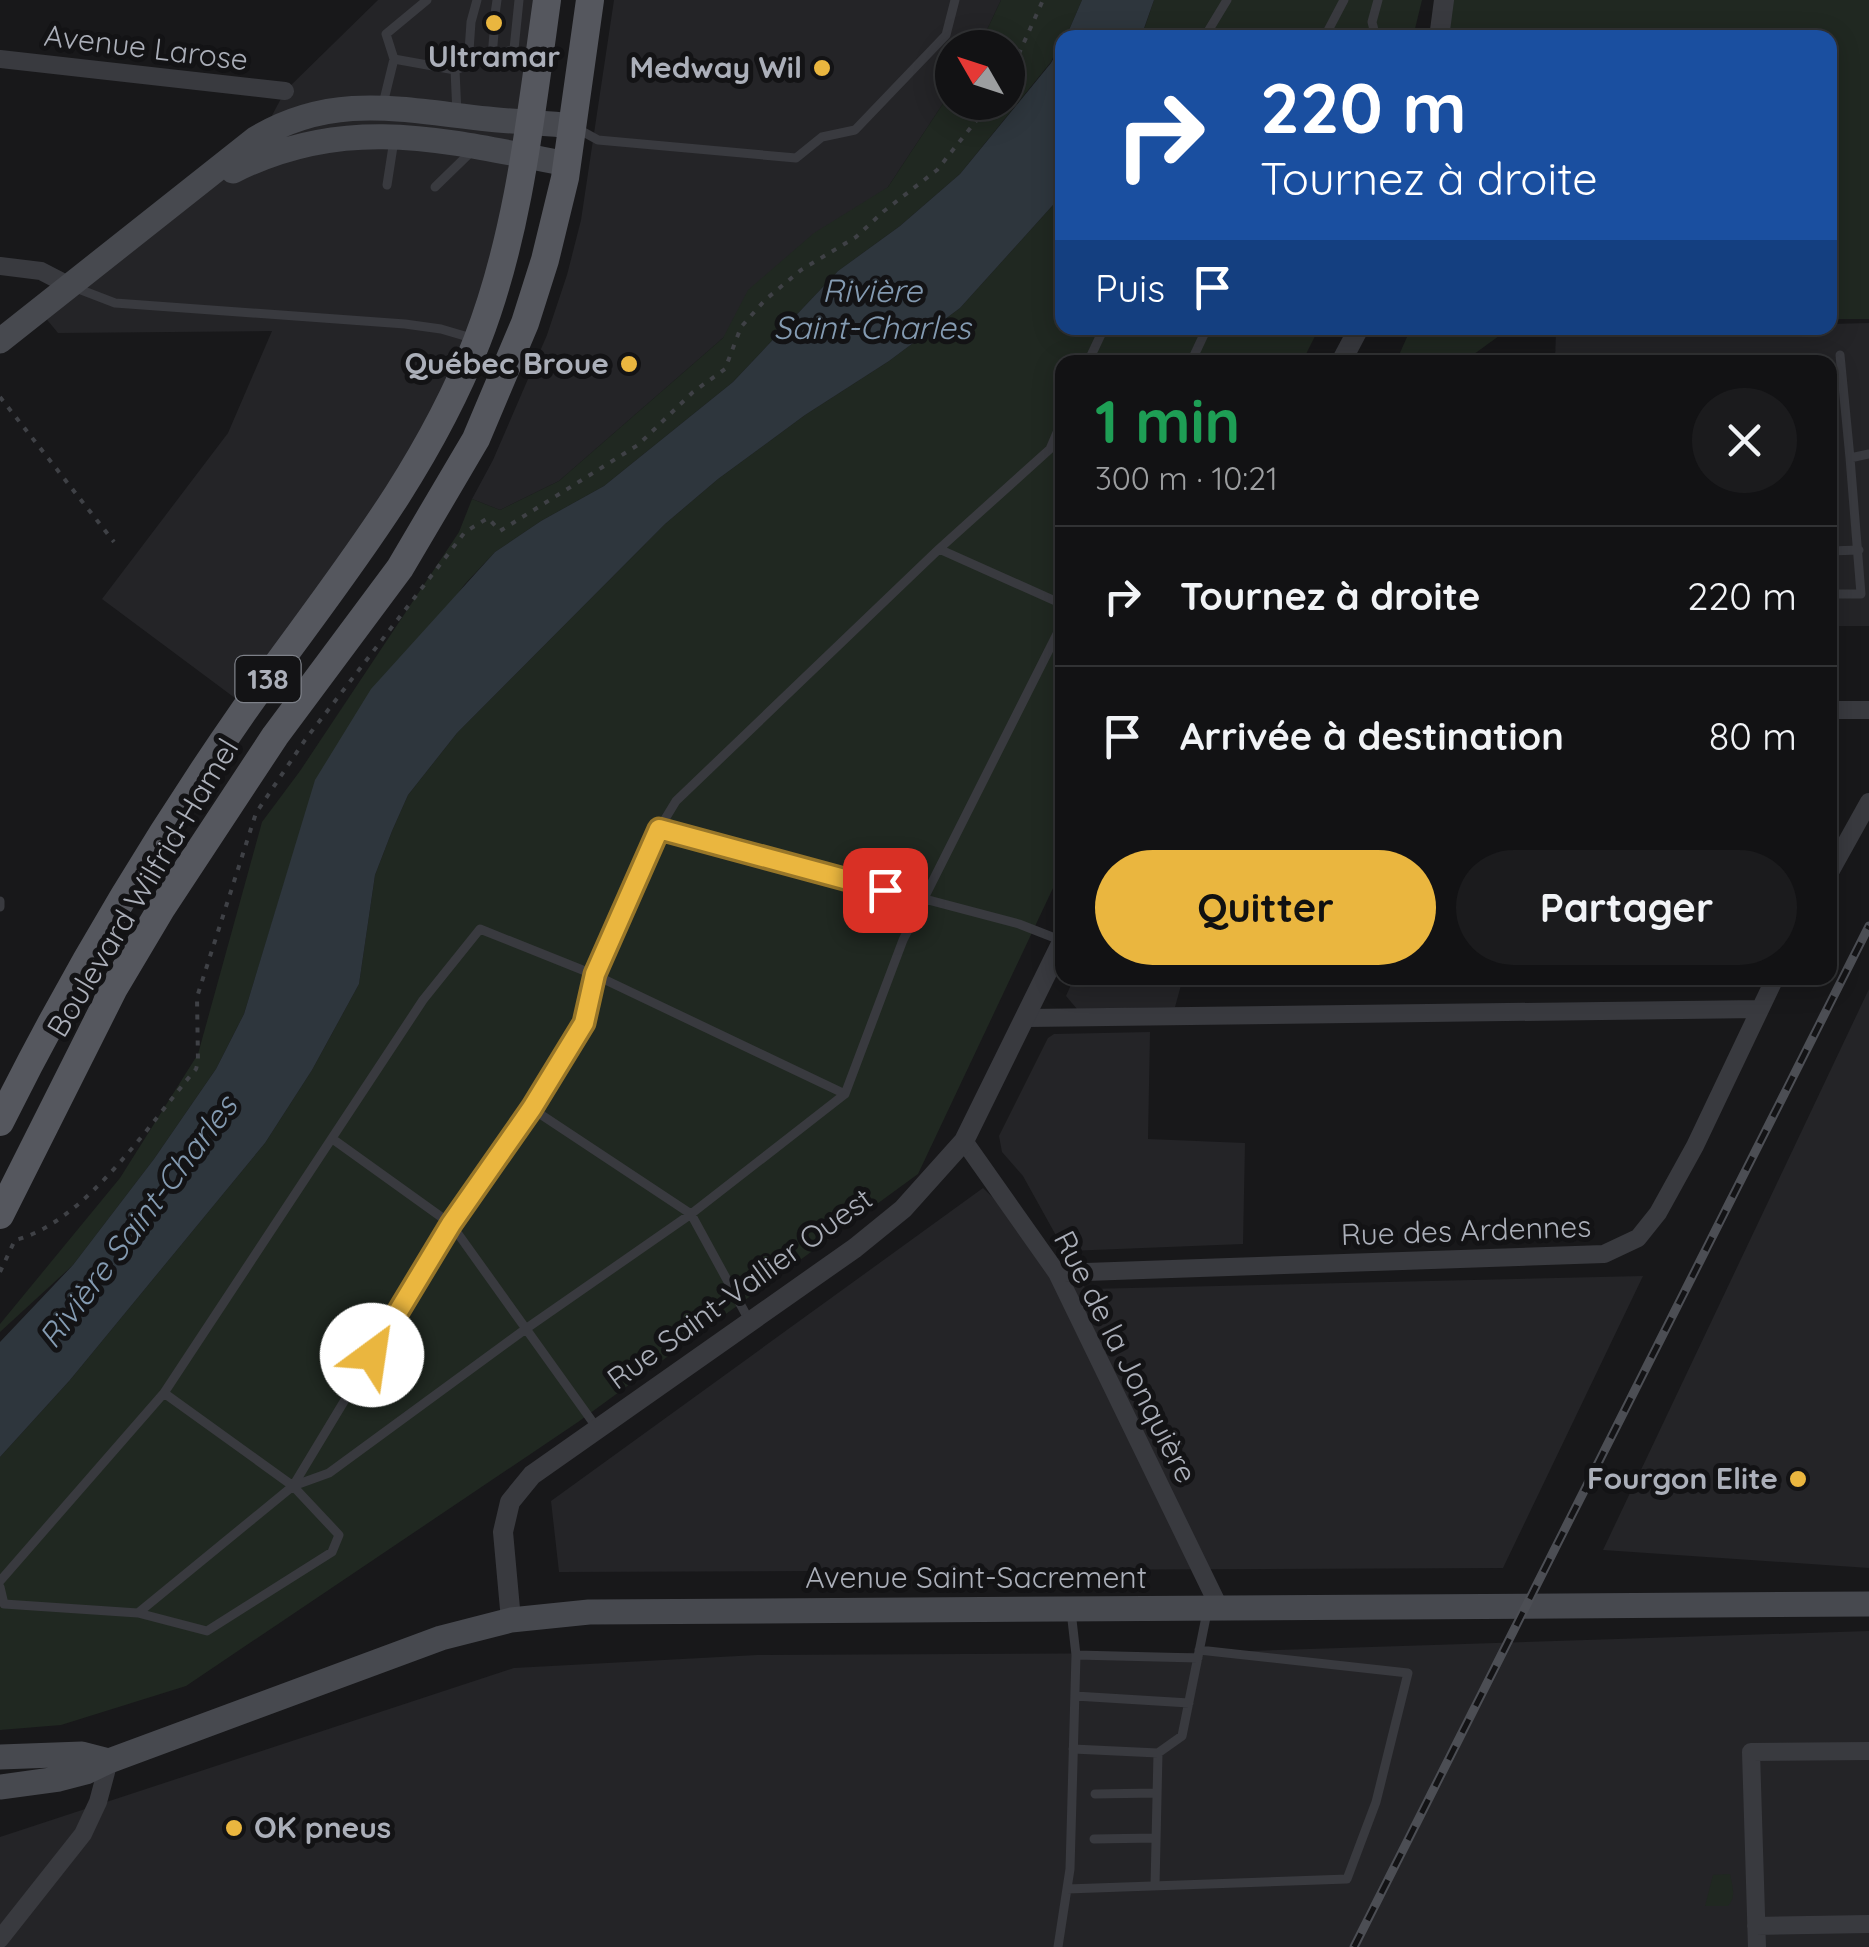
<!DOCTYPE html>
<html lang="fr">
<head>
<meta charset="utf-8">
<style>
	:root { --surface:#121214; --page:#1b1b1d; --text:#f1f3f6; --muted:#9c9ea0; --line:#313234; --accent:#eab63f }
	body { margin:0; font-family:Quicksand,sans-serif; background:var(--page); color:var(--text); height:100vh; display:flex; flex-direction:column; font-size:38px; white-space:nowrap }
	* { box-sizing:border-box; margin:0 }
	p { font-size:32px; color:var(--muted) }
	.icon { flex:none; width:55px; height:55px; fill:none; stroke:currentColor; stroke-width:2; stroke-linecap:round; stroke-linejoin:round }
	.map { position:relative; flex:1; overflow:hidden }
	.panel { position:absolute; left:1055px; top:355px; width:782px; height:630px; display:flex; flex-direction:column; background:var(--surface); border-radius:20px; box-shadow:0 5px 25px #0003,0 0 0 2px var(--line) }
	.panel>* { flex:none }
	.banner { position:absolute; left:1055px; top:30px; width:782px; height:305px; border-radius:20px; box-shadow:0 5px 25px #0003,0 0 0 2px var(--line); background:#1a4fa0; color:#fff; overflow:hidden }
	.needle { width:65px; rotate:309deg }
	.fabs { position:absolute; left:935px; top:30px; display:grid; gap:20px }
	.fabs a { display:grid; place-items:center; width:90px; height:90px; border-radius:50%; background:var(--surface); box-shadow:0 5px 25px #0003,0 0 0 2px var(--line); font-size:50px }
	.pin { position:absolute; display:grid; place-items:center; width:85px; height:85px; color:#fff; margin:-42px; border-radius:20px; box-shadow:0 5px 15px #0006 }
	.me { position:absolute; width:110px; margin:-55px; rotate:31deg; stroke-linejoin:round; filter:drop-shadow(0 0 8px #0008) }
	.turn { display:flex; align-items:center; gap:35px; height:210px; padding:0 40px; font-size:45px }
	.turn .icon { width:130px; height:130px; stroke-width:2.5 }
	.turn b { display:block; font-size:70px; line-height:85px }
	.then { display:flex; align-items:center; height:95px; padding:0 40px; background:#0003; gap:20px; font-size:38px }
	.round { display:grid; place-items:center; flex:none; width:105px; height:105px; border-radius:52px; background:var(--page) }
	.overview { display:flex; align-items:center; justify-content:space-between; height:170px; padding:0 40px }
	h1 { font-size:60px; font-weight:800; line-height:75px; color:#1e9e55 }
	.button { display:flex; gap:20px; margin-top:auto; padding:20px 40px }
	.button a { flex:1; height:115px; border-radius:60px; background:var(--accent); color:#111; font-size:40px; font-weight:800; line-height:115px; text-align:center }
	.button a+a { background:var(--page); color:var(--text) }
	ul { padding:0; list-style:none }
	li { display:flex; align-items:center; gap:30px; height:140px; padding:0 40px; border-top:2px solid var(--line) }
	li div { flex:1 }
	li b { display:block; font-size:38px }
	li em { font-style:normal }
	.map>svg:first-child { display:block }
	.built { fill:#242427 }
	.green { fill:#202821 }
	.water { fill:#2e363d }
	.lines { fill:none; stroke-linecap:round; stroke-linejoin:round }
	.path { stroke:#3f4146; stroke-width:4; stroke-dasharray:5 8; stroke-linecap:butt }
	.service { stroke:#393a3f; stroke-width:9 }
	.minor { stroke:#393a3f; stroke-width:18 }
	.tertiary { stroke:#393a3f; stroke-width:20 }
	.secondary { stroke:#47494f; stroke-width:25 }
	.primary { stroke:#55575e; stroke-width:28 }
	.rail-casing { stroke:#4c4e54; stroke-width:9 }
	.rail { stroke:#131315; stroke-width:5; stroke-dasharray:15; stroke-linecap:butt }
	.route-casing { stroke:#987629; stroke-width:25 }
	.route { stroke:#eab63f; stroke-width:18 }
	.poi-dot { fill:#eab63f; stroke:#131315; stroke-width:4 }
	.labels { text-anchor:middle; stroke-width:10; stroke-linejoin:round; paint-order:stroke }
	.shield { fill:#131315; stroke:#7d8088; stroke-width:2.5 }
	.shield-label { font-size:28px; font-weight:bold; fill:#abafb9 }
	.street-label { font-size:30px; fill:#abafb9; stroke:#131315 }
	.poi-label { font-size:30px; font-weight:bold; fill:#abafb9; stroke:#131315; text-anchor:end }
	.water-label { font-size:32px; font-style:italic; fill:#849bb2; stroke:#131315 }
</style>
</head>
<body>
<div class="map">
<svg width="1869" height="1947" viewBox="0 0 1869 1947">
	<rect width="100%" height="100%" fill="#18181a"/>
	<path class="built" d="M378,0H547L530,122L449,404L247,707L102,599L228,433L272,331L58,333L39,310L259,140L285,91Z
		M614,0H1001L979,47L952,48V90L888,187L723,338L559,481L500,510L472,499L493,460L547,335L567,275L581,220Z
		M1869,323V626H1830V362H1555L1556,331L1830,328V324Z
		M1074,978H1183L1175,1007L1077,1009L1066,996Z
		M1869,989V1568L1603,1550Z
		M1150,1032L1148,1139L1245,1143L1243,1244L1068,1251L1063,1248L1023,1176L1002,1152L999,1136L1048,1038L1054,1034Z
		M983,1188L1087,1289L1643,1276L1503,1568L559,1572L551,1501Z
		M1869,1631V1947H0V1837L514,1668L757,1655L1186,1653Z"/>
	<path class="green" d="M1001,0H1082L1066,37L1062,38L1051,62L960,174L900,226L838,271L733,382L604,486L541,521L495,552L465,584L316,780L244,1014L216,1069L154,1159L73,1265L0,1332V1324L120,1178L198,1054L262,822L300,771L459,532L472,499L500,510L559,481L723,338L748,290L814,233L888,187L952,90V102H1008V48L979,47Z
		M1154,0H1422L1413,37L1141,38Z
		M1444,0H1869V319H1830V38H1439Z
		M1062,195V328H1319L1302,362H1062V869L918,1174L578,1422L186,1686L61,1725L0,1730V1457L70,1380L265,1143L312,1070L359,984L375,875L392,831L408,795L457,733L665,524L718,479L805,415L889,361L960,308Z
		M1411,328H1510L1470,357L1399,355Z
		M1730,1874C1732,1886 1737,1896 1728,1906H1705L1713,1875Z"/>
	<path class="water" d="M1082,0H1154L1141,37H1066Z
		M1062,43V195L960,308L889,361L805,415L718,479L665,524L457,733L408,795L392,831L375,875L359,984L312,1070L265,1143L70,1380L0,1457V1342L73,1265L154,1159L216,1069L244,1014L315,780L371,689L495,552L541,521L604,486L733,382L838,271L900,226L960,174L1051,63Z"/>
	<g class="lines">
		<path class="path" d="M1008,78L1043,0
			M0,397L114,542
			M0,1272L15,1240C85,1223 150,1123 196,1069L198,1062L197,997L256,813L305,740L465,532L488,518L500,531L638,445L693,392L725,369L741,327L765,300L801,270L856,237L884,211L937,170L991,102"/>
		<path class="service" d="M495,14L497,0
			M1204,38L1227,0
			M1324,38L1344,0
			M1376,38L1372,22L1378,0
			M492,57L494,33
			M394,59L386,34L427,0
			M468,65L471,22L477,0
			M382,108L394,59L455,70
			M457,114L455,70L514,49L519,0
			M578,129L598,140L796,158L822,137L855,130L946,35L955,0
			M387,185L394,140
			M435,187L473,150
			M76,288L115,303L405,324L441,329L475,339
			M1840,355L1850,458L1869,454
			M1088,362L1104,328
			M1191,362L1207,328
			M939,549L1050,449L1062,421
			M1830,551L1859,550
			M1830,594H1861L1850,458
			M659,829L676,801L939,549L1062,604
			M0,901V907
			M531,1108L691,1214L749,1320
			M334,1140L451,1224L597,1428
			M293,1486L451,1224L531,1108L584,1023L595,975L659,829L1019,924L1060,940
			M0,1581L164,1393L423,1000L480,929L595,975L845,1094
			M0,1587L4,1604L138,1613L293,1486L329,1473L527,1328L691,1214L845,1094L903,940L1062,624
			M138,1613L207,1631L332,1552L339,1535L293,1486L164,1393
			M1076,1655L1198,1658
			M1075,1696L1189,1703
			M1073,1749L1158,1753
			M1095,1794L1156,1793
			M1094,1839L1155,1838
			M1155,1886L1158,1753L1182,1736L1207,1612
			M1067,1889L1347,1879L1376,1802L1408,1673L1199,1650
			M1058,1947L1070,1869L1076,1655L1071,1611"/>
		<path class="minor" d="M0,59L285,91
			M0,266L41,271L70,286
			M1830,710H1869
			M1830,872L1869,802
			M1027,1018L1759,1009
			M964,1141L1057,1273L1220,1609
			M1057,1273L1604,1254L1638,1238L1658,1213L1695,1146L1775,978
			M1756,1926L1869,1924
			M0,1939L83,1834L98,1802L109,1761
			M1757,1947L1751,1752L1869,1751"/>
		<path class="tertiary" d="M1439,38L1444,0
			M1341,362L1359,328
			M511,1620L503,1532L510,1502L532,1475L855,1248L903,1209L964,1141L1062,942"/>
		<path class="secondary" d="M233,171C348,113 447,141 567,164
			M0,341L255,139C333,92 402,110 488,119C516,122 544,123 573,126
			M0,1757L82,1754L109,1761
			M0,1787L59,1779L86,1772L109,1761L441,1638L511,1620L589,1612L1869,1604"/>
		<path class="primary" d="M0,1122C71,979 152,843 243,712C329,590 422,482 477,341C519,233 531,114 547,0
			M0,1215L114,988L161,909L275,736L400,568L476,439L525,323L545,260L565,178L590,0"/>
		<defs>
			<path id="rail" d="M1354,1947L1869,926"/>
		</defs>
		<use href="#rail" class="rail-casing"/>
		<use href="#rail" class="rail"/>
	</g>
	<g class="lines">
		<defs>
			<path id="route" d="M372,1355L451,1224L532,1108L584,1023L595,974L659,829L885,890"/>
		</defs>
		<use href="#route" class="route-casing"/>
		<use href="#route" class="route"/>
	</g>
	<g class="poi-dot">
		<circle cx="494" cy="23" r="10"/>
		<circle cx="822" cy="68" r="10"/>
		<circle cx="629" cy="364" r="10"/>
		<circle cx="1798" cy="1479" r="10"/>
		<circle cx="234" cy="1828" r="10"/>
	</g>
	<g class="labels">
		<rect class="shield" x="235.5" y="656" width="65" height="46" rx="8"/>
		<g class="shield-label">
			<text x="268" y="689">138</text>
		</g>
		<g class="street-label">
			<text transform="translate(146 48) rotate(7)" y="10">Avenue Larose</text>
			<text transform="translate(143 888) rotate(-59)" y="10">Boulevard Wilfrid-Hamel</text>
			<text transform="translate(1466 1231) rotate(-2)" y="10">Rue des Ardennes</text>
			<text transform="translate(740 1289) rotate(-36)" y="10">Rue Saint-Vallier Ouest</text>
			<text transform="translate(1125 1357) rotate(63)" y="10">Rue de la Jonquière</text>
			<text x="976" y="1588">Avenue Saint-Sacrement</text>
		</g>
		<g class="poi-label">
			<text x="494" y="67" text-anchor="middle">Ultramar</text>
			<text x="802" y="78">Medway Wil</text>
			<text x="609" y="374">Québec Broue</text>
			<text x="1778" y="1489">Fourgon Elite</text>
			<text x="254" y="1838" text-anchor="start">OK pneus</text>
		</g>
		<g class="water-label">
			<text x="872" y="302">Rivière<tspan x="872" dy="37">Saint-Charles</tspan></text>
			<text transform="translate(138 1222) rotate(-53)" y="11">Rivière Saint-Charles</text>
		</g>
	</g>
</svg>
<div class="fabs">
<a><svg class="needle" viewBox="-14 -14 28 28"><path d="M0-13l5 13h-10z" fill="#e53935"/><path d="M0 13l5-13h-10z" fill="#9c9ea0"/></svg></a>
</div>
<div class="pin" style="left:885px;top:890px;background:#d93025"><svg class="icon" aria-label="arrive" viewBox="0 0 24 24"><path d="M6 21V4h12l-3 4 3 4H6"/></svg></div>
<svg class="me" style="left:372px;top:1355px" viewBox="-20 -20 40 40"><circle r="19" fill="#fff"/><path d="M0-13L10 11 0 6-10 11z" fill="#eab63f"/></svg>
<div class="banner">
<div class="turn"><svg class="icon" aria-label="right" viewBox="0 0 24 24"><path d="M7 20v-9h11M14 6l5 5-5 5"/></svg><div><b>220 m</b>Tournez à droite</div></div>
<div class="then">Puis<svg class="icon" aria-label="arrive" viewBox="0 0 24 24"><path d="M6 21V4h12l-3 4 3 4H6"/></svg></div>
</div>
<section class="panel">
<div class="overview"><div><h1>1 min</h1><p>300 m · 10:21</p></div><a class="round"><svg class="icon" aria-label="close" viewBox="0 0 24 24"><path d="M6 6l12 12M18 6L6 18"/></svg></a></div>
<ul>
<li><svg class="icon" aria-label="right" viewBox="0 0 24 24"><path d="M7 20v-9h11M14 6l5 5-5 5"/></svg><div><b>Tournez à droite</b></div><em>220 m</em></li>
<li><svg class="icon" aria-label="arrive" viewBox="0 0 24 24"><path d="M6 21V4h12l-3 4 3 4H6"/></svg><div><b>Arrivée à destination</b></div><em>80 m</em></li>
</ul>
<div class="button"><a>Quitter</a><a>Partager</a></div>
</section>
</div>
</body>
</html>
